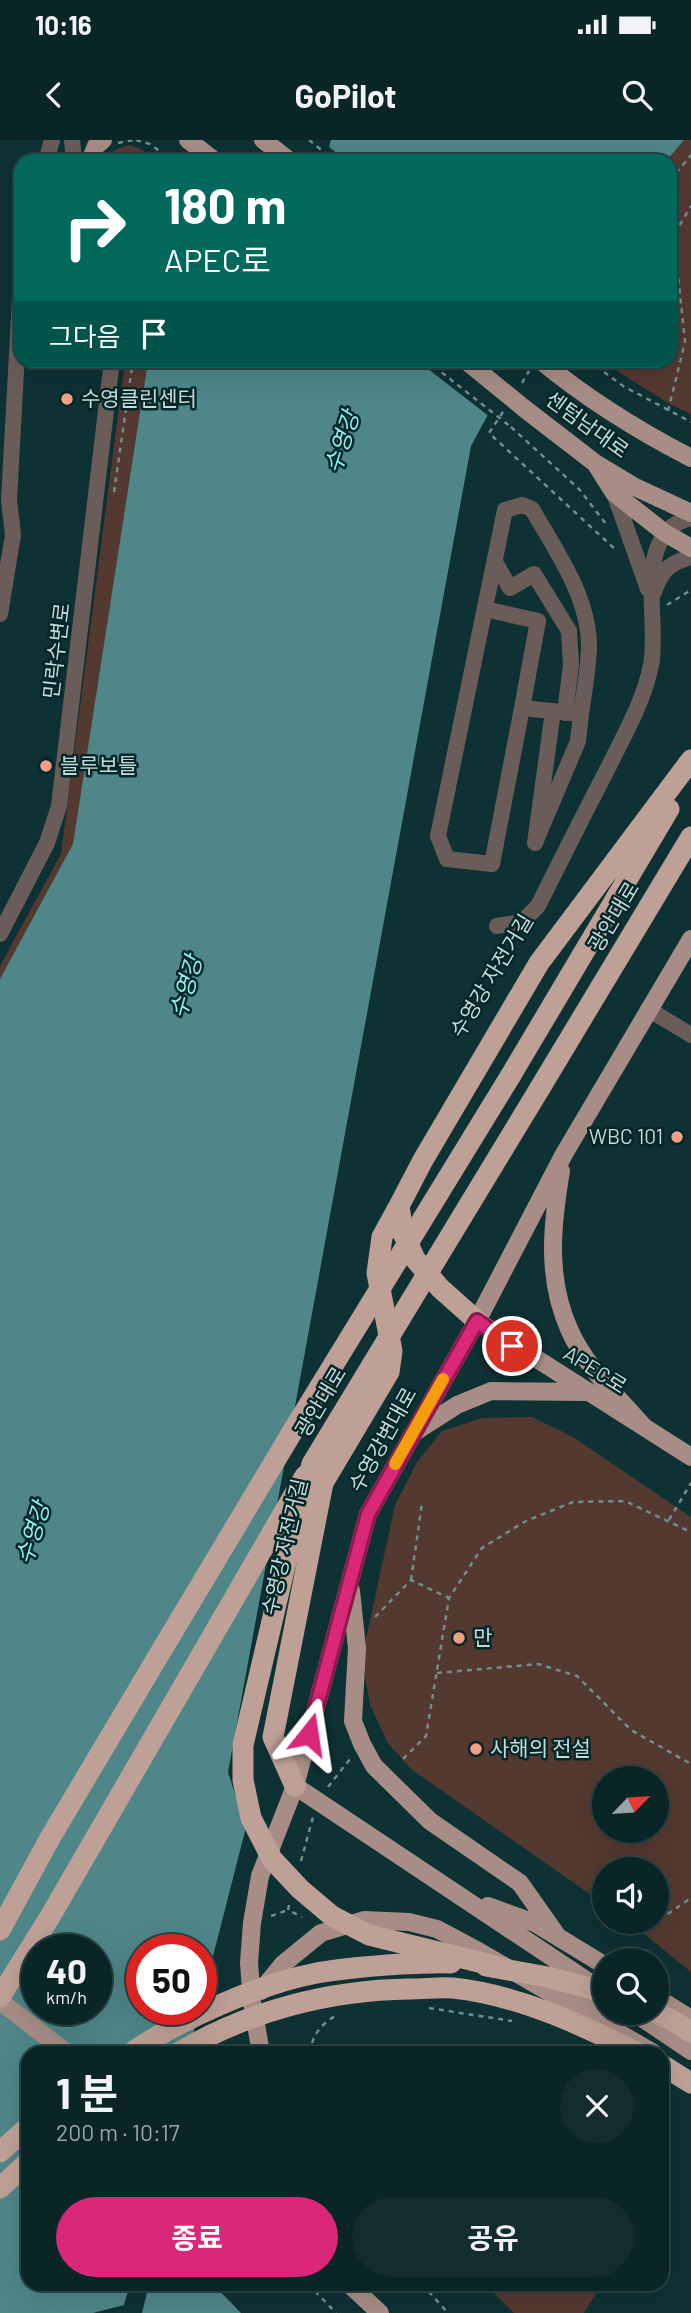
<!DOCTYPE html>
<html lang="ko">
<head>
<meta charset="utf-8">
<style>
	:root { --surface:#0a2526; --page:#132d2e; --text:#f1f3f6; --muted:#99a5a7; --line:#2a4243; --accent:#db2777 }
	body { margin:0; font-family:Barlow,"Noto Sans KR",sans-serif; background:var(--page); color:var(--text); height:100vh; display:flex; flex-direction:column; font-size:26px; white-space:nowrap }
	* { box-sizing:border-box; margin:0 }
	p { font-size:23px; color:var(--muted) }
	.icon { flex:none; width:38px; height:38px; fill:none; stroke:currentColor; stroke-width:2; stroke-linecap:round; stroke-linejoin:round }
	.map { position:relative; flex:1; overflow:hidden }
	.details { position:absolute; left:21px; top:1906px; width:648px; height:245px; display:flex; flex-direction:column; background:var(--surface); border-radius:21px; box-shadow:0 7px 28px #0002,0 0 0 2px var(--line) }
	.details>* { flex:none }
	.hud { position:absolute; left:14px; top:14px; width:663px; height:214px; border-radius:21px; box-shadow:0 7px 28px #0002,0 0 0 2px var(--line); background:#00695c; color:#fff; overflow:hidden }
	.needle { width:46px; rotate:65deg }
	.buttons { position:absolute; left:592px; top:1626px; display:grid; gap:14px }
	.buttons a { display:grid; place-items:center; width:77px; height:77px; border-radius:50%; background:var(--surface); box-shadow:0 7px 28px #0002,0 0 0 2px var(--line); font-size:35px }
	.speed { position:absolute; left:21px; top:1794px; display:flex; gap:14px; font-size:35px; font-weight:700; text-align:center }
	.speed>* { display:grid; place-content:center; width:91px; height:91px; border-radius:50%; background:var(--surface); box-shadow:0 7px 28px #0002,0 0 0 2px var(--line); line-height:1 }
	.speed small { font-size:18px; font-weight:400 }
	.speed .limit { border:10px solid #d22; background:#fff; color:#111 }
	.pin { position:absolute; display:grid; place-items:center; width:60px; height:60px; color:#fff; margin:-30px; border:4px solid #fff; border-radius:50%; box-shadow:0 2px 7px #0007 }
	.me { position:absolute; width:77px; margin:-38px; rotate:15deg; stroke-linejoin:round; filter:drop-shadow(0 0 5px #0008) }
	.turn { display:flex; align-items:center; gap:24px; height:147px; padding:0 35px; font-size:32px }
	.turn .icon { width:91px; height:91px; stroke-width:2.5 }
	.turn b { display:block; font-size:49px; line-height:60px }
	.then { display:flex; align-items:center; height:66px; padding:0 35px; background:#0003; gap:14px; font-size:26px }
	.round { display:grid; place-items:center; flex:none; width:74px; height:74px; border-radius:37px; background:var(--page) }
	.headline { display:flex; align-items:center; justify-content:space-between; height:119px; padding:0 35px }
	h1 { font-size:42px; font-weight:700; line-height:52px }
	.button { display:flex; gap:14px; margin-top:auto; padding:14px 35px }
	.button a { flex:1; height:80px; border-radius:42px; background:var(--accent); color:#fff; font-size:28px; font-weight:700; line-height:80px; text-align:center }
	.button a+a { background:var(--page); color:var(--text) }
	.status { display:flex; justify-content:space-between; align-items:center; height:49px; padding:0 35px; background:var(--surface); direction:ltr }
	.status svg { height:19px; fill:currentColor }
	header { display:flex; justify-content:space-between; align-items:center; height:91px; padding:0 35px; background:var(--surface); font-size:32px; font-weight:700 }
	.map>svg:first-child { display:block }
	.green { fill:#543930; fill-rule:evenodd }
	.water { fill:#4e8689; fill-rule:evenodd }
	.pier { fill:#0e3133 }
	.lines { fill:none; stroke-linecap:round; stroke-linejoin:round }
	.path { stroke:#738d8e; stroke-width:2.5; stroke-dasharray:5 5; stroke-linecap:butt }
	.minor { stroke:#6a5d59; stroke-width:16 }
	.major { stroke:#a78d85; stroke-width:18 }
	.highway { stroke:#bfa096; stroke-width:21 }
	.path-bridge { stroke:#738d8e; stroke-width:2.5; stroke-dasharray:5 5; stroke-linecap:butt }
	.major-bridge { stroke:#a78d85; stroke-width:18 }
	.highway-bridge { stroke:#bfa096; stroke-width:21 }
	.route-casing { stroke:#8e194d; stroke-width:18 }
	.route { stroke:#db2777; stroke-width:12 }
	.slow { stroke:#f59e0b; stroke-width:12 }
	.poi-dot { fill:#f39f84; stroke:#032729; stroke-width:2.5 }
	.labels { text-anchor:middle; stroke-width:5; stroke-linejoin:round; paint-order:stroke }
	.poi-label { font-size:21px; fill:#c6d9d9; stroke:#032729; text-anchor:start }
	.street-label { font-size:21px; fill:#c6d9d9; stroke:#032729 }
	.water-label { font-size:23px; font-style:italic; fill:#8fedf1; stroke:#032729 }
</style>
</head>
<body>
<div class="status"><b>10:16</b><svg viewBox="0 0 49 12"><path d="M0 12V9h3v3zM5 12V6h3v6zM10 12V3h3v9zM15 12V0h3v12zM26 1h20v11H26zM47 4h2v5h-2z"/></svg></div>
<header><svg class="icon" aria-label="back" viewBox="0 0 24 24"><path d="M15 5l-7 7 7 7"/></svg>GoPilot<svg class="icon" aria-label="search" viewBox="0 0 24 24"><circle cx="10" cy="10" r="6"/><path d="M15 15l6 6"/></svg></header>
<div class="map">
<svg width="691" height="2173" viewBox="0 0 691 2173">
	<rect width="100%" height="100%" fill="#0e3133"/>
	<path class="green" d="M678,0H691V274L670,264L601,221L670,220V21H661Z
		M131,5L143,10L156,21H105C109,11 121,7 131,5Z
		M125,221H164L92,711L0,885V826L61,714Z
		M532,1277L573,1297L691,1377V1832L629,1782H656V1729H604V1764L411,1629L388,1603L370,1565L362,1518L395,1365L417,1322L442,1291L482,1278ZM604,1638H656V1690H604Z
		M485,2144H602L584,2173H514Z"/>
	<path class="water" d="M195,0H684L666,21H177Z
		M148,221H517L471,306L228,1632L236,1657L252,1664L201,1863V1810H142V1869H200L188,1913H28V2144H130L124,2165L93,2173H0V839L73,704ZM37,1810H96V1869H37Z
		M149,2144H213L241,2173H142Z"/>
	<path class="pier" d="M190,0H331L329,7L347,21H174Z
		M406,221H521L490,277L423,225L413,229Z"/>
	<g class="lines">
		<path class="path" d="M136,0L150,4L173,21
			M309,0L335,21
			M118,3L133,0
			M670,41L691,15
			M588,220L623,246L691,282
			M522,243L529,231
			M668,271L685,202L674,95L691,66
			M503,272L489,293L617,411
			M511,287L579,349L606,384
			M114,352L133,220
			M667,465L691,450
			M669,1380L691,1343
			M411,1440L422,1363
			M375,1477L411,1440L449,1458
			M437,1533L538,1524L577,1536L631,1590L691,1624
			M403,1619L426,1596L449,1458L482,1408L526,1381L573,1362L625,1361L691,1392
			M328,1647L350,1619
			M301,1721L313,1677
			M289,1765L288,1770L302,1777
			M271,1776L288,1770
			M643,1791L691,1758
			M429,1868L512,1881
			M312,1913C309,1896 324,1882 337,1875
			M308,2144L336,2173
			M422,2144L448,2173"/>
		<path class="minor" d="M72,0L74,21
			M46,21L52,0
			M614,353L648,449
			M522,365L532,369C556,411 590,458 589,509C588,531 584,553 581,574L522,568L492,724L447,719L438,696L505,370Z
			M495,422L510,448L534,434L569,491L571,525L565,573
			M654,452C661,431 669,423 691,417
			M485,469L538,481L522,568
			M0,474L13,395L9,360L21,140
			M553,571L535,703L578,601L581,574
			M497,786L522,782L538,766C561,720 584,674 608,628C624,595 644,561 651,525C660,482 631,391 691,378
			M0,794L47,703L59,666L112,220
			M648,869L691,895"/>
		<path class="major" d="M263,0L290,21
			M90,21L96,6L103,0
			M540,220C587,259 637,290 691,318
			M525,269L595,323L635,347L691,373
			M597,326L614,353L665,393L691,408
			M561,1031C552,1084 546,1137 569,1189C585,1226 617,1256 643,1286
			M477,1181L691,1317
			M415,1292L457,1265L491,1251L586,1252
			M351,1451L357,1508L353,1581L362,1604L374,1626L430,1681L520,1743L558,1797
			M295,1646L595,1846
			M488,1766L535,1783L604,1825
			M567,1843L610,1878
			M261,1851L283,1824L321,1793L364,1780L409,1782L437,1789L480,1812L652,1912
			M656,1857L691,1879
			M0,1861L67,1913
			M633,1872L691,1911
			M261,1913L252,1862L249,1823L252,1783L260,1736L295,1646L368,1374L477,1181L564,1014L691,799
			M349,2144L380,2173"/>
		<path class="highway" d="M511,935L669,669
			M540,948L691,697
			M477,1181L440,1148L415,1119L403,1093L399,1066L423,1020L539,823L691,620
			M295,1646L273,1597L323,1343L389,1232L392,1211L377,1133L382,1097L399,1066
			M0,1790L50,1698L163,1508
			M0,1857L51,1775L305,1336
			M655,1872L672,1880L691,1892
			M662,1925L691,1943
			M0,2012L28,1987
			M0,2048L28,2022"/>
		<path class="path-bridge" d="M426,220L511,287"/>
		<path class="major-bridge" d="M188,0L215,21
			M465,220L525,269"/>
		<path class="highway-bridge" d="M163,1508L291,1294L511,935
			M486,1826L548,1837L604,1852
			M499,1827L369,1795L332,1776L300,1749L272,1719L251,1678L243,1640V1605L284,1430L312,1324L540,948
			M131,1913C177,1881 257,1845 312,1834C342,1828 373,1826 403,1824C418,1824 435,1822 451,1823
			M178,1913C248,1871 329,1850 410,1849C424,1849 439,1847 453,1848C518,1855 580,1884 638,1913"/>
	</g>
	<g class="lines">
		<defs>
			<path id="route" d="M309,1594L368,1374L477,1181L512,1206"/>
		</defs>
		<use href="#route" class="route-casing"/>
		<use href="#route" class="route"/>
		<path class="slow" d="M395,1324L443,1239"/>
	</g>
	<g class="poi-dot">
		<circle cx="67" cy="259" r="7"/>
		<circle cx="46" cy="626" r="7"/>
		<circle cx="677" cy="997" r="7"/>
		<circle cx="459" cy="1498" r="7"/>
		<circle cx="476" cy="1609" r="7"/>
	</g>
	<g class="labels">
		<g class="poi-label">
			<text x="81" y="266">수영클린센터</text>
			<text x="60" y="633">블루보틀</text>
			<text x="663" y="1004" text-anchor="end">WBC 101</text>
			<text x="473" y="1505">만</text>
			<text x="490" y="1616">사해의 전설</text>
		</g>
		<g class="street-label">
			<text transform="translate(587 285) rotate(36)" y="7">센텀남대로</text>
			<text transform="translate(57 511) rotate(-83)" y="7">민락수변로</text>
			<text transform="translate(614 777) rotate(-59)" y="7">광안대로</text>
			<text transform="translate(492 836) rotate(-59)" y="7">수영강 자전거길</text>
			<text transform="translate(595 1230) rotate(32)" y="7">APEC로</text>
			<text transform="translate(321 1262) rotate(-59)" y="7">광안대로</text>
			<text transform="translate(383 1300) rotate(-61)" y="7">수영강변대로</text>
			<text transform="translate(285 1407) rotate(-77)" y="7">수영강 자전거길</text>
		</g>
		<g class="water-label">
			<text transform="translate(342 302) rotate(-72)" y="8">수영강</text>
			<text transform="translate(186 847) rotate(-74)" y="8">수영강</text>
			<text transform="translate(33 1393) rotate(-73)" y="8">수영강</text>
		</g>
	</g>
</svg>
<div class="buttons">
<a><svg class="needle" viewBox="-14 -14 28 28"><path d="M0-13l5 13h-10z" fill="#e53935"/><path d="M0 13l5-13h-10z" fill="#99a5a7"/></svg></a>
<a><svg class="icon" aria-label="sound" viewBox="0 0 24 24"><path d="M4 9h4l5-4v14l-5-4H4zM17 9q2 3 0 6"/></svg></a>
<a><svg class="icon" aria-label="search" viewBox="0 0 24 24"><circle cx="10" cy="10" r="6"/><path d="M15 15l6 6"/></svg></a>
</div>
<div class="speed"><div>40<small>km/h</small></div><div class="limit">50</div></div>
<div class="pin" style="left:512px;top:1206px;background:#d93025"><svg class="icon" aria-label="arrive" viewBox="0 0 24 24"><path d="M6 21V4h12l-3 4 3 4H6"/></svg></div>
<svg class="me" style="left:309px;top:1594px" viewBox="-20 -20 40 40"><path d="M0-17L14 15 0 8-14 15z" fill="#db2777" stroke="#fff" stroke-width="4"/></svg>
<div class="hud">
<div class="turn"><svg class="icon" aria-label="right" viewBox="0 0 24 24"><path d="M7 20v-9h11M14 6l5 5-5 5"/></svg><div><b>180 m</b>APEC로</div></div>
<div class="then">그다음<svg class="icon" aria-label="arrive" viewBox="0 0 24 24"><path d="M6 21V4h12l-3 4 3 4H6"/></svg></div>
</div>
<section class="details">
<div class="headline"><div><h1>1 분</h1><p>200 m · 10:17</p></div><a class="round"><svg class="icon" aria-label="close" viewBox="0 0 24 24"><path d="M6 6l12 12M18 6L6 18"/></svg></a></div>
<div class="button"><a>종료</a><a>공유</a></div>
</section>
</div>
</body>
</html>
